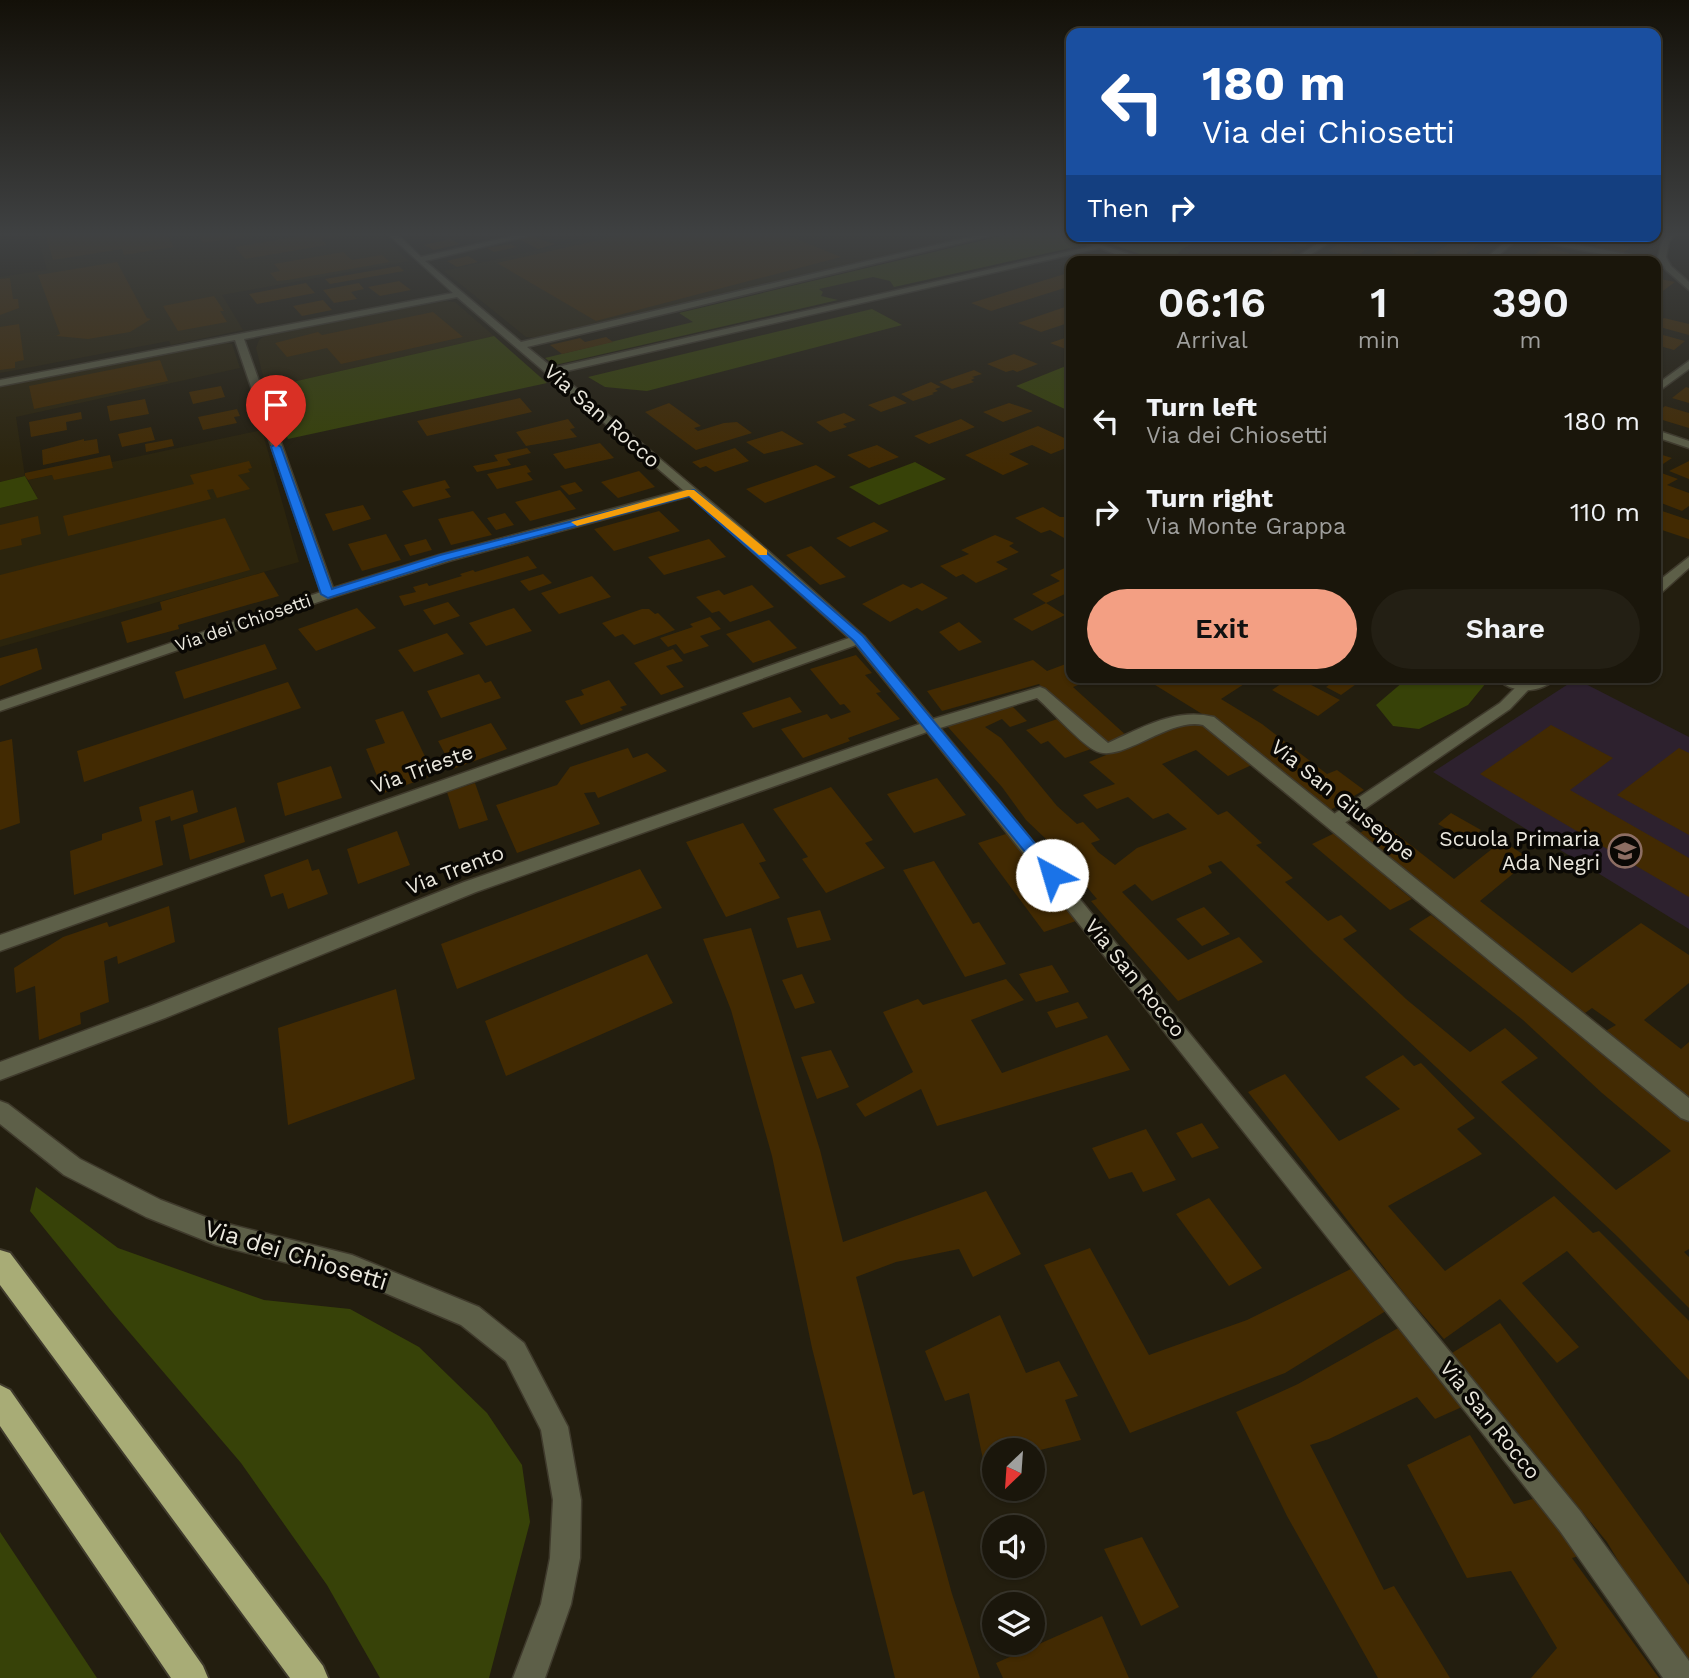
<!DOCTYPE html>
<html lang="en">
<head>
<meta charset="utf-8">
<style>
	:root { --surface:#1a160b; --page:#231f14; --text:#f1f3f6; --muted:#9f9f9d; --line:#38352c; --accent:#f39f83 }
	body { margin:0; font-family:"Work Sans",sans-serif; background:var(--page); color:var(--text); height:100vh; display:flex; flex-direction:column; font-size:26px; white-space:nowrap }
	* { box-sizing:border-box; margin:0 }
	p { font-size:23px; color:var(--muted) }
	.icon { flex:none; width:38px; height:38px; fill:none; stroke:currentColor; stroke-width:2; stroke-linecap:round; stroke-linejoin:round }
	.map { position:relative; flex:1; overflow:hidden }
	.sheet { position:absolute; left:1066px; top:256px; width:595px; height:427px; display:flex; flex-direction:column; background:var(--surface); border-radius:14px; box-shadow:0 2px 5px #0004,0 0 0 2px var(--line) }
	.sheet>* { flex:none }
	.top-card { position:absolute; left:1066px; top:28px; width:595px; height:214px; border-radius:14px; box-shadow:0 2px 5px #0004,0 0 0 2px var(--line); background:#1a4fa0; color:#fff; overflow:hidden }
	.needle { width:46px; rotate:205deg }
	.buttons { position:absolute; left:982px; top:1438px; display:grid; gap:14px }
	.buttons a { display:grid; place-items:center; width:63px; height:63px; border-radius:50%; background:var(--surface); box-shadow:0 2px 5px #0004,0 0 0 2px var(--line); font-size:35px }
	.pin { position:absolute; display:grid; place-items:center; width:60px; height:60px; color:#fff; margin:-72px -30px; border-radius:50% 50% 50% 0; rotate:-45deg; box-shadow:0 0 7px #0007 }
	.pin .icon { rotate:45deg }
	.me { position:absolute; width:77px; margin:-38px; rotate:321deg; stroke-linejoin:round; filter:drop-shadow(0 0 5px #0008) }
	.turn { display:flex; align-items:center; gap:24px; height:147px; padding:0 21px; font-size:32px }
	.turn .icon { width:91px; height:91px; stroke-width:2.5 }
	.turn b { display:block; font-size:49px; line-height:60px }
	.then { display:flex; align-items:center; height:66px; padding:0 21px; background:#0003; gap:14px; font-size:26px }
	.eta { display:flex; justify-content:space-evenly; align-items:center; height:119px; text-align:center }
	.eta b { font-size:42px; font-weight:600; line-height:49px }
	.button { display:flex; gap:14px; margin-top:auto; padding:14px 21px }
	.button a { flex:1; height:80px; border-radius:42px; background:var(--accent); color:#111; font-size:28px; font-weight:600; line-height:80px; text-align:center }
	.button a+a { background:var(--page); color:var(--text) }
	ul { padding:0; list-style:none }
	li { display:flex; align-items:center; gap:21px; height:91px; padding:0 21px }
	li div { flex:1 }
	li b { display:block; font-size:26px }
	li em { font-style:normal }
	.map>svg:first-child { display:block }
	.built { fill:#2b240d }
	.education { fill:#2d212e }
	.green { fill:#374208 }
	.building { fill:#422a02 }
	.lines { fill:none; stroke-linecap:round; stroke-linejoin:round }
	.pedestrian-casing { stroke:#3f3a2c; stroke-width:3 }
	.minor-casing { stroke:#3f3a2c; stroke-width:3 }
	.tertiary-casing { stroke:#3f3a2c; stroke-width:3 }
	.trunk-casing { stroke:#3f3a2c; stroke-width:4 }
	.pedestrian { fill:#5d5f48; fill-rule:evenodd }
	.minor { fill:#5d5f48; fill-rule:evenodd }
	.tertiary { fill:#5d5f48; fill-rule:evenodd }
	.trunk { fill:#a8ac76; fill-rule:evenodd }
	.route { fill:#1a73e8; stroke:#114b97; stroke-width:2 }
	.slow { fill:#f59e0b }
	.labels { text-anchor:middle; stroke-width:7; stroke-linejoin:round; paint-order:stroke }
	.far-street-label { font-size:18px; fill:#ebe8de; stroke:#0a0804 }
	.street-label { font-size:21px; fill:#ebe8de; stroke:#0a0804 }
	.poi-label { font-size:21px; fill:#ebe8de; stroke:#0a0804; text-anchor:end }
	.near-street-label { font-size:24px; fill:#ebe8de; stroke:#0a0804 }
</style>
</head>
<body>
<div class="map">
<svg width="1689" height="1678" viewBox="0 0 1689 1678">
	<rect width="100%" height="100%" fill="#231e0f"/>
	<path class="built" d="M36,233H378L409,261L222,295L243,330L171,345L169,341L0,373V277L47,270Z
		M613,233H986L538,338L526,337L444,271Z
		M445,301L455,302L494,336L266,388L256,348L259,340L266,335Z
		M226,343L232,344L240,368L16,417L25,476L0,482V387Z
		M262,430L299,562L0,647V508L38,499L28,480Z"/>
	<path class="education" d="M1576,679L1689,737V929L1433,772Z"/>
	<path class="green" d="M1013,233H1052L1084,245L894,287L890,281L873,277L819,289L823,292L821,296L838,300L555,365L545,358L693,322L679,313Z
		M1104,236H1207L1182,249L1175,257L1182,261H1159L1098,239Z
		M872,309L902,325L647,391L605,387L588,377Z
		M494,336L547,383L288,439L266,388Z
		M1071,364V412L1016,386Z
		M915,462L946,479L879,505L849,487Z
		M25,476L38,499L0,508V482Z
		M1401,677H1480L1486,683L1468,705L1419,729L1393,726L1376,705L1403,682Z
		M36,1187L118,1248L264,1300L350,1309L419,1347L487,1413L522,1465L530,1522L489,1678H380L327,1585L241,1463L113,1313L30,1211Z
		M0,1532L97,1678H0Z"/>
	<path class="building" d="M45,233H166L174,247L124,255L122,249L53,260Z
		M197,233H256V235L203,243Z
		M317,233L348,235L321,239L327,245L245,259L235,247Z
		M631,233H782L841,257L596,321L497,263Z
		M533,236L544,241L556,244L538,249L519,239Z
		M1294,236H1304L1315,240L1304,247L1283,242Z
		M1460,236H1490L1457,261L1429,257Z
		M1554,236H1589L1581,243Z
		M1613,236H1644L1649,237L1641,243Z
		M450,239L460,244L434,250L424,245Z
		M1603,241L1631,247L1622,253L1594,247Z
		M1381,242L1420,250L1410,256L1390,252L1395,249L1376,245Z
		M510,244L517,247L494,252L487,248Z
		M1338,244L1365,250L1356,257L1328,251Z
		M1281,247L1296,250L1284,258L1268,254Z
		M1543,248L1570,253L1560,261H1527Z
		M343,252L352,260L382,255L390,262L288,280L277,281L270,273L280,271L274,264Z
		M468,256L478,262L457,267L447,261Z
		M117,262L147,318L151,319L130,332L88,339L56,336L60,334L38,275Z
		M399,266L404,271L330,284L325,279Z
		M1071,272V286L991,311L971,303Z
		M10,278L13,299H18L19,308L0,315V279Z
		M1656,278L1675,282L1656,296Z
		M399,281L411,290L380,296L368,287Z
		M306,283L315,293L257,304L249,294Z
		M359,283L364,289L351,292L357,299L334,303L323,290Z
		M214,296L224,311H220L227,322L178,331L163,306Z
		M323,300L332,310L302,316L293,306Z
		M1071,305V322L1041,332L1018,323Z
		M433,312L463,337L341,364L327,348L287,357L275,343L318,332L322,335Z
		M1664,318L1689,324V335L1656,326Z
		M19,324L24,360L15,362V368L0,370V327Z
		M1656,333L1685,341L1674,350L1656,345Z
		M1071,336V351L1050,343Z
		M606,337L613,342L562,354L550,345L580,338L585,342Z
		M1014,354L1038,364L1017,372L1013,370L1006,372L987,364Z
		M160,360L168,381L34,409L29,386Z
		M974,370L982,374L972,377L975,378L971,380L974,382L952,389L939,382Z
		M931,382L941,387L935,389L938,391L932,393L934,394L913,401L901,394Z
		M221,386L225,397L193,404L189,392Z
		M1686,387L1689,388V403L1672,398Z
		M894,396L907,403L881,412L868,405Z
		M520,398L532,412L427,436L417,421Z
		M145,399L149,414L110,421L107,406Z
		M669,403L701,426L694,428L698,431L724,423L737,422L752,433L696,450L645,412Z
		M1009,403L1033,411L1003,422L983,412Z
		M1665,406L1689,413V428L1656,418V414Z
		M237,409L240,416L234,417L237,423L203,430L198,417Z
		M81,412L82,419L66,422L67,430L31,437L29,422Z
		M844,413L856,420L843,424L847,427L830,432L816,422Z
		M568,419L575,428L570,429L577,437L526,446L516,432Z
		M961,419L975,427L929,444L914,436Z
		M1038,426L1071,441V446L1051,454L1032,445L1009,454L1029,464L1003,475L965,455Z
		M151,427L155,440L122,447L118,434Z
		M782,431L804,444L764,454L746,442Z
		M84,439V441L97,439L99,453L43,465L42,450Z
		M172,439L174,446L146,452L145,444Z
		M600,443L614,458L565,469L553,454Z
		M877,445L899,457L869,468L847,455Z
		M527,448L531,453L507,459L511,465L477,472L473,466L498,461L494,455Z
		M735,448L749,461L715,472L706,466L700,468L692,462Z
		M1656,453L1672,458L1660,466L1656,465Z
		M110,455L113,468L54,480L52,475L28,480L25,476V473Z
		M249,461L252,468L248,469L250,472L238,475L250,489L217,498L213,489L207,490L211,499L68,536L63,516L194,484L190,475Z
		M1689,461V479L1669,471Z
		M526,465L531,472L527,473L533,480L497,489L487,474Z
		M816,465L836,477L765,503L746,489Z
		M639,471L655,487L618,498L601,482Z
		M1656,471L1678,479L1667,485L1689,493V506L1682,511L1656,501V483L1658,482L1656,481Z
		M445,480L450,488L445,489L451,497L413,507L402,491Z
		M575,482L583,491L569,495L560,486Z
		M560,490L576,509L530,521L515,502Z
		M363,505L371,519L333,531L325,514Z
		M1043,507L1060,517H1071V542L1050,530L1041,533L1015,518Z
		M473,511L492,535L451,545L438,519Z
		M659,511L680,531L614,551L594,529Z
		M1662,511L1689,520V539L1656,528V516Z
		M505,513L514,525L496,530L487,518Z
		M38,516L41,534L21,539L22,545L0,550V525Z
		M225,518L250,570L0,640V575Z
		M874,522L889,531L850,547L836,538Z
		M386,534L401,560L362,571L348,544Z
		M995,535L1014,543L1009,546L1019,552L996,562L1008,569L976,583L963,574L956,577L940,566L969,554L961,550Z
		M426,539L432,550L410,556L404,545Z
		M709,539L726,557L664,575L648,557Z
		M811,546L846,577L820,585L786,555Z
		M528,556L537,568L404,606L399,596L416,592L413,587L427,583L429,586L462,576L460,574L473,570L475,572Z
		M1071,565V591L1046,603L1032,594L1060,581L1050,575Z
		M264,572L279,596L178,625L179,629L127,643L121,622L162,610L160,602Z
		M543,574L552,583L529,591L520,581Z
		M592,576L611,597L559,614L541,593Z
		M922,583L948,598L922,611L917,608L890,622L862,604L903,584L911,588Z
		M752,585L774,607L730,622L719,611L712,613L696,597L719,590L724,595Z
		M448,602L460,616L434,625L423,610Z
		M1046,603L1065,615L1032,631L1013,619Z
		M357,608L376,628L316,651L298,629Z
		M514,608L532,631L486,646L469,623Z
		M642,609H649L655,614L658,613L675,630L634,645L623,634L615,637L602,623Z
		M710,617L721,629L700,636L709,646L684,654L676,644L668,647L660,638L693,627L690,624Z
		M769,620L797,648L753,663L726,634Z
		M959,622L982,642L959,651L939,632Z
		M447,633L464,654L414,672L398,650Z
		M265,644L277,669L184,699L175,672Z
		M37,648L42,669L0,686V658Z
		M673,649L683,661L666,666L684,687L661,695L634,663Z
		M856,655L872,673L865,675L881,692L876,693L900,719L848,738L850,741L803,758L781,729L827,714L831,719L851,712L844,704L840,705L810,669Z
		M1033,660L1047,671L1071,662V677H1097L1073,687L1128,737L1103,746L1039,684L942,711L927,691Z
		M479,674L485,683L491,681L501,698L441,718L427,691Z
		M1152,677H1192L1199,681L1205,677H1255L1221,699L1262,724L1327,774L1337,770L1364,790L1327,812L1207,717L1147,680Z
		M1291,677H1296L1340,700L1318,716L1272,690Z
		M1340,677H1366L1341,695L1326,687Z
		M609,680L627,705L620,707L623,710L581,725L565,701L584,695L581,690Z
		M288,682L301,708L84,782L77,751Z
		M790,697L802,712L753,728L742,713Z
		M1011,705L1027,721L1010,727L1002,719L985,727L1001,738L1057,806L1077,824L1083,822L1100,840L1091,843L1098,852L1115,865L1137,848L1187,829L1168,813L1153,819L1128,797L1097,809L1083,795L1115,784L1089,762L1184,723H1197L1204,725L1256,763L1228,776L1196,750L1162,764L1218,815L1227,811L1262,843L1256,845L1293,878L1285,882L1328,921L1341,915L1357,931L1343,939L1406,999L1470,1052L1505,1028L1538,1058L1501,1082L1616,1190L1671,1151L1602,1093L1523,1020L1409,929L1431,915L1456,934L1461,931L1689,1119V1249L1684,1252L1689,1257V1308L1618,1237L1314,953L1221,861L1208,866L1212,873L1152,901L1135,884L1122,892L1188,960L1239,937L1263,962L1178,1001L1091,901L1097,899L1046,839L1026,820L1002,787L947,726Z
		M403,711L434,775L384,793L366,749L385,743L375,720Z
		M1063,717L1097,747L1065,758L1048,741L1041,744L1026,730Z
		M491,723L507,749L453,769L438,741Z
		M1551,725L1613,758L1570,790L1689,858V897L1480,774Z
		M12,739L20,823L0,830V742Z
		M628,748L633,758L647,753L667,771L598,798L595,792L584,793L600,824L517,853L496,805L557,785L570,767Z
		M1679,748L1689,753V835L1617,795Z
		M331,766L342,798L285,816L277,783Z
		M937,778L966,815L914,833L887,794Z
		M475,783L488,820L459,829L447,792Z
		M831,787L873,840L865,843L885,868L826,893L802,859L808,857L773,809Z
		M193,790L198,812L171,821L170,816L155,821L163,865L74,895L70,851L102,840V834L142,821L139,807Z
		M236,807L245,842L190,860L183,825Z
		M1451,813L1481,830L1469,842L1438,824Z
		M1380,821L1454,879L1502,841L1531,859L1480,901L1572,973L1641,923L1689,955V983L1644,1020L1681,1049L1689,1042V1096L1686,1098L1602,1033L1616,1025L1592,1008L1581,1016L1358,834Z
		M743,823L766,861L759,863L780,898L726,917L686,842Z
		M397,831L410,865L358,884L347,849Z
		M1339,831L1403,883L1396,886L1412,899L1390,910L1312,844Z
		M1009,833L1076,921L1044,932L978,843Z
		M308,859L312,871L319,869L328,894L288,909L283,893L271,897L264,875Z
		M934,861L973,924L979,922L1006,964L965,977L903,870Z
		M640,869L662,908L457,989L441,944Z
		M169,906L175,942L118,964L117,956L104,961L109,1002L80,1013L81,1024L39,1040L35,986L16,993L14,968L63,937L107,922L109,927Z
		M1204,907L1230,934L1202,946L1176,919Z
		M820,910L831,940L797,948L787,918Z
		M751,928L820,1150L843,1242L986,1191L1021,1254L973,1277L959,1249L896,1262L856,1277L913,1495L924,1491L952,1594L980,1678H895L812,1348L772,1156L731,1010L703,939Z
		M647,954L673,1003L506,1076L485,1021Z
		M1052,965L1069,992L1036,1002L1019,974Z
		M802,974L815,1003L795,1009L782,980Z
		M1006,979L1024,1000L971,1020L1002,1073L1107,1035L1130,1070L937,1126L921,1089L865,1117L856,1104L913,1072L883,1012L918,999L923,1005Z
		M396,989L415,1079L288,1125L278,1028Z
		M1078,1002L1088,1018L1056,1028L1047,1012Z
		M831,1050L849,1087L817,1099L801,1057Z
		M1403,1055L1414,1066L1421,1063L1475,1118L1457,1129L1482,1154L1388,1206L1445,1271L1554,1196L1593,1233L1599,1231L1689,1321V1380L1567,1251L1522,1283L1579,1347L1557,1363L1500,1299L1444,1339L1407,1297L1248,1092L1285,1074L1339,1141L1400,1109L1365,1077Z
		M1202,1123L1219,1148L1192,1158L1176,1133Z
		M1146,1129L1176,1180L1143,1192L1132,1172L1109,1179L1092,1148Z
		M1209,1198L1262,1268L1229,1286L1176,1214Z
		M1090,1248L1149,1355L1247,1320L1357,1266L1389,1309L1285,1373L1130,1433L1044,1265Z
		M1000,1315L1026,1373L1059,1361L1078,1396L1065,1400L1081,1440L1032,1452L994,1451V1462L984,1464L969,1393L945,1401L925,1351Z
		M1500,1323L1689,1585V1670L1676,1658L1607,1542L1452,1353Z
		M1400,1327L1462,1407L1435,1419L1417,1397L1329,1439L1310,1445L1384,1590L1394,1586L1450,1678H1378L1287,1516L1236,1412L1298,1384Z
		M1470,1435L1514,1504L1540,1497L1586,1554L1572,1558L1659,1678H1531L1557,1648L1511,1571L1467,1578L1407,1465Z
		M1142,1537L1179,1607L1141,1626L1104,1549Z
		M1102,1616L1129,1678H1003L996,1663Z"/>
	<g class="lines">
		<defs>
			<path id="pedestrian" d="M1525,681L1532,686L1510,709L1340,826H1328L1325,822L1328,818L1500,703L1520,683Z"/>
			<path id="minor" d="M387,233H396L421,257L525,233H540L425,261L521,342L987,233H1002L527,347L553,368L1093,246L1071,238L1070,236L1071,235L1144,259L1133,261L1100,248L558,373L748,533L864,636L933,719L1040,687L1045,689L1108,743C1141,728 1176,707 1214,717L1689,1098V1121L1681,1118L1203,725C1168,717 1120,766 1094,750C1077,740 1053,712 1037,698L940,728L1580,1511L1689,1661V1678H1663L1560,1531L927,732L476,892L165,1018L0,1080V1062L151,1006L464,882L920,724L856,645L0,951V935L849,638L690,496L449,561L333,597L0,711V701L321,592L235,340L0,386V380L453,293ZM457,297L683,490L439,555L333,588L244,339Z
				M1668,233H1676L1669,242L1666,257L1671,266L1689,282V290L1666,270L1658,257L1662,242Z
				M1329,236H1339L1301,261H1291Z
				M1512,236H1532L1652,259L1656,261H1638L1519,238L1492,261H1483Z
				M1689,361V369L1656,393V385Z
				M1656,430L1689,441V448L1656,437Z
				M1689,557V568L1661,593L1656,594V583Z
				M1496,677L1526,681L1539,677H1557C1542,694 1511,695 1496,677Z"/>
			<path id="tertiary" d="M0,1101L8,1104L80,1159L161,1200L216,1221L352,1255L479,1307L524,1343L568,1427L581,1500L580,1558L571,1604L545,1678H513L541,1604L550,1558L553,1500L541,1430L506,1361L461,1325L352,1279L216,1245L146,1217L64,1175L0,1124Z"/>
			<path id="trunk" d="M0,1250L10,1253L323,1666L328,1678H290L0,1285Z
				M0,1385L10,1390L203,1666L208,1678H171L0,1426Z"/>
		</defs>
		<use href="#pedestrian" class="pedestrian-casing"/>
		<use href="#minor" class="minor-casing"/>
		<use href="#tertiary" class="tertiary-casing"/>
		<use href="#trunk" class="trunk-casing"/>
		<use href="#pedestrian" class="pedestrian"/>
		<use href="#minor" class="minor"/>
		<use href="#tertiary" class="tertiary"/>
		<use href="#trunk" class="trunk"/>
	</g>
	<linearGradient id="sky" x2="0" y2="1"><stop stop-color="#131008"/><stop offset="0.5" stop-color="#3f4142"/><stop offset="1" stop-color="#3f4142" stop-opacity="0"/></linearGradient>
	<rect width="1689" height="468" fill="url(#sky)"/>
	<path class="route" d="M276,444L281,447L332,589L440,555L694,490L863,636L1061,875L1058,879H1047L854,641L689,496L448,560L328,598L321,594L271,447Z"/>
	<path class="slow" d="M687,490H694L767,550V555H759L689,496L577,526L571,522Z"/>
	<defs>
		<symbol id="school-ring" viewBox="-11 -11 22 22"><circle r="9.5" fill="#0a0804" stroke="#8d6e63" stroke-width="1.5"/><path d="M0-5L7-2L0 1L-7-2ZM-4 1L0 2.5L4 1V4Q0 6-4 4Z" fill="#8d6e63"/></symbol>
	</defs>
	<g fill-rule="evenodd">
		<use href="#school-ring" x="1606" y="832" width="38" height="38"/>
	</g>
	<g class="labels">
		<g class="far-street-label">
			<text transform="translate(243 623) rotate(-19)" y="6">Via dei Chiosetti</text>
		</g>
		<g class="street-label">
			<text transform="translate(602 416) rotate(41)" y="7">Via San Rocco</text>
			<text transform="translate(422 769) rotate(-20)" y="7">Via Trieste</text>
			<text transform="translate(1343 800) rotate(39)" y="7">Via San Giuseppe</text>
			<text transform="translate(455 870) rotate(-21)" y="7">Via Trento</text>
			<text transform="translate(1135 978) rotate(51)" y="7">Via San Rocco</text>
			<text transform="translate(1490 1420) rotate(51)" y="7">Via San Rocco</text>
		</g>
		<g class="poi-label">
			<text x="1600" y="846">Scuola Primaria<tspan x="1600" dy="24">Ada Negri</tspan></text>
		</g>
		<g class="near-street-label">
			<text transform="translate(296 1255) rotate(17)" y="8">Via dei Chiosetti</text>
		</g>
	</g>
</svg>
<div class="buttons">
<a><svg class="needle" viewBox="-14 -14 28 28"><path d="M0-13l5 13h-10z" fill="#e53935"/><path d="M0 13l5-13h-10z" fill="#9f9f9d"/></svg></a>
<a><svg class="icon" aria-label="sound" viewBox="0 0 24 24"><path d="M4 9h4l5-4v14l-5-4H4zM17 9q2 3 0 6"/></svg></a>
<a><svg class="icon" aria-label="layers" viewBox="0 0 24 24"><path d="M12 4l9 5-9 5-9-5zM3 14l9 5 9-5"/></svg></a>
</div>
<div class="pin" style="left:276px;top:447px;background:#d93025"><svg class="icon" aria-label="arrive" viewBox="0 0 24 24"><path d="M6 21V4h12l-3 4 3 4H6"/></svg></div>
<svg class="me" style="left:1052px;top:875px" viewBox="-20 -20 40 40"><circle r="19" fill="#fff"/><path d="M0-13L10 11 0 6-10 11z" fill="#1a73e8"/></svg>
<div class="top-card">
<div class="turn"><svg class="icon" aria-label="left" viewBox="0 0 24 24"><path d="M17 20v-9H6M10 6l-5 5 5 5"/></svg><div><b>180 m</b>Via dei Chiosetti</div></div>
<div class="then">Then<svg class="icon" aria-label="right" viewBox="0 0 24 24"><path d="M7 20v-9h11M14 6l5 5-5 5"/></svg></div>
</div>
<section class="sheet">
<div class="eta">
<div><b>06:16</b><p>Arrival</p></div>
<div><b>1</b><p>min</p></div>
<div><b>390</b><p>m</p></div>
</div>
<ul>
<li><svg class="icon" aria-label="left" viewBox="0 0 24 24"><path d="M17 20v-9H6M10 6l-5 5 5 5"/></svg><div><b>Turn left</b><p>Via dei Chiosetti</p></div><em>180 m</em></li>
<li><svg class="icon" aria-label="right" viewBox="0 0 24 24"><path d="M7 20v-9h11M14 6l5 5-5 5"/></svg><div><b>Turn right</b><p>Via Monte Grappa</p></div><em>110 m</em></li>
</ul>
<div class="button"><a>Exit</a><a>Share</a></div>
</section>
</div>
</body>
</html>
